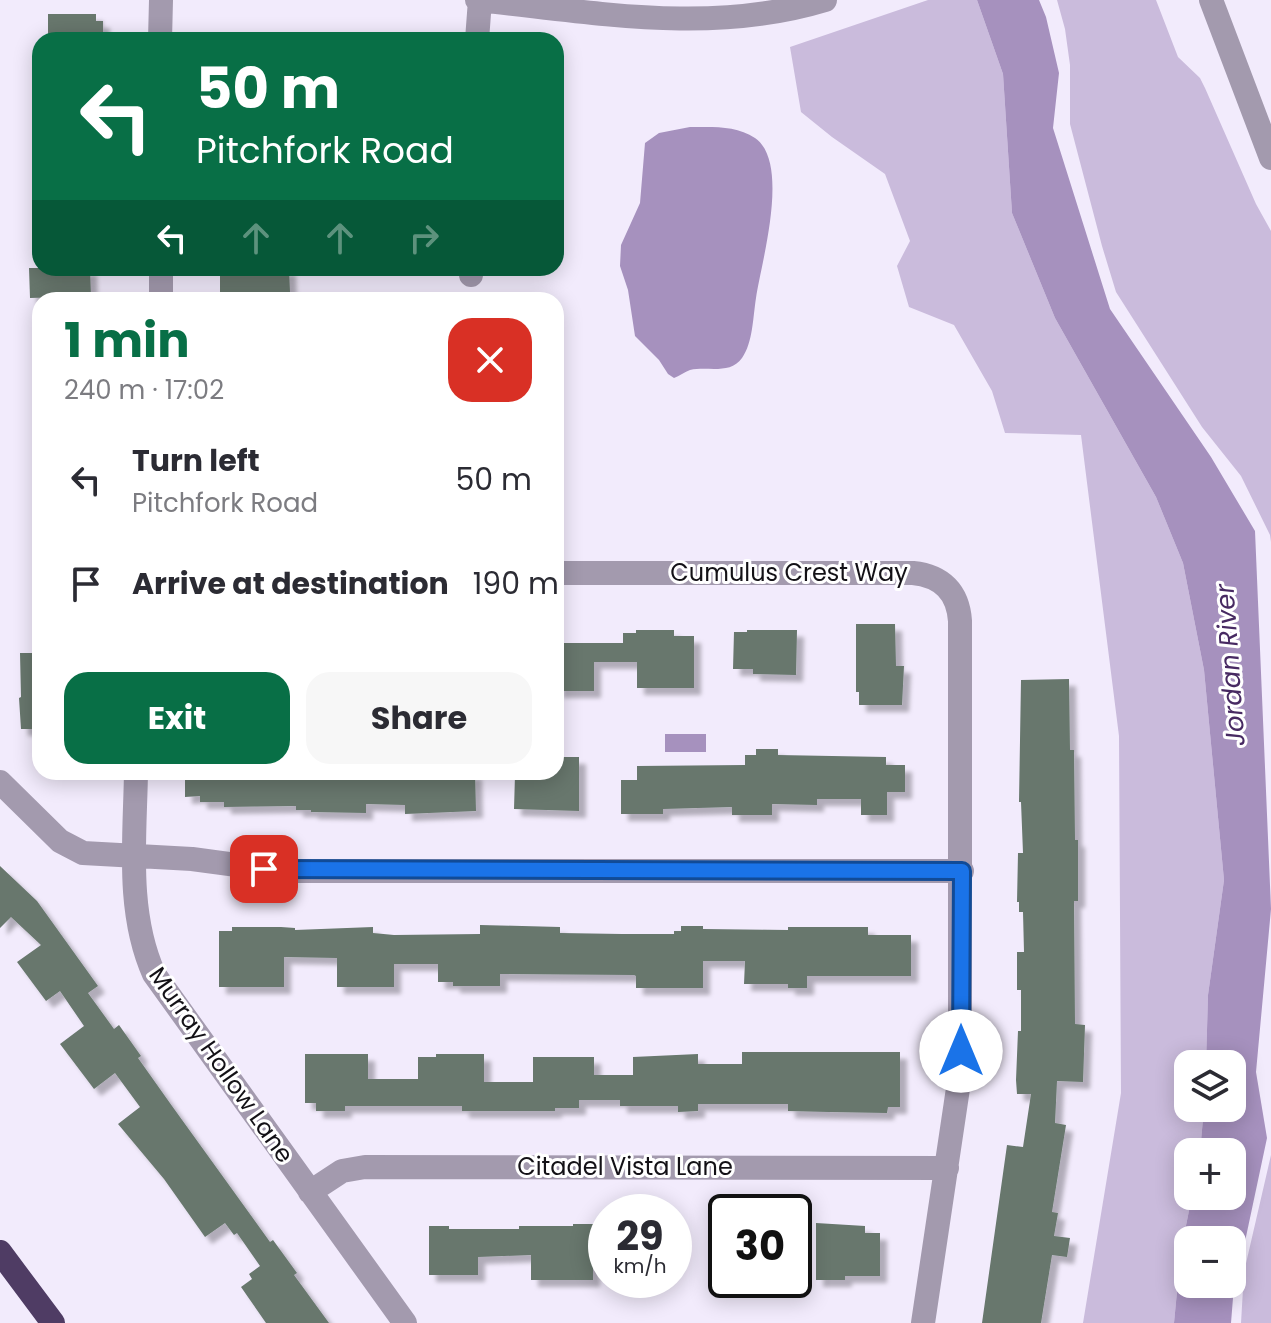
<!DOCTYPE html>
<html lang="en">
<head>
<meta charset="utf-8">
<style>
	:root { --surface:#fff; --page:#f7f7f7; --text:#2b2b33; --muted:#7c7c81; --accent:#086f46 }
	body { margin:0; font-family:Poppins,sans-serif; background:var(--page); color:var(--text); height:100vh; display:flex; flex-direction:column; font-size:30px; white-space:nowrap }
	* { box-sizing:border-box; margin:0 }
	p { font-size:26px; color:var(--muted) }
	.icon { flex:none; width:44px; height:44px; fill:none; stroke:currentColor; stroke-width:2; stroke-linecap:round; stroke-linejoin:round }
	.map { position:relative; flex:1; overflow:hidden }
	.sheet { position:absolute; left:32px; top:292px; width:532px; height:488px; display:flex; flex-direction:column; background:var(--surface); border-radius:24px; box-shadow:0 4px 20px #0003 }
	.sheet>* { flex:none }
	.top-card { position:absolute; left:32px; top:32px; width:532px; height:244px; border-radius:24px; box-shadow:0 4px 20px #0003; background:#086f46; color:#fff; overflow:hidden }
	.controls { position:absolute; left:1174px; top:1050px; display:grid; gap:16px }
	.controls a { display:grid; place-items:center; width:72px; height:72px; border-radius:16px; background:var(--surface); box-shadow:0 4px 20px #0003; font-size:40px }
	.speed { position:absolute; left:588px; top:1194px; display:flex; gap:16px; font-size:40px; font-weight:700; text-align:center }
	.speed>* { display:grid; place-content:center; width:104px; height:104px; border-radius:50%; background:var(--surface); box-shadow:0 4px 20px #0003; line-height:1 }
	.speed small { font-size:20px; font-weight:400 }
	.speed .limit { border:4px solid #111; border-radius:12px; background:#fff; color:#111 }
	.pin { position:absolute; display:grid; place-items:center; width:68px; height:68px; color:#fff; margin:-34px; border-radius:16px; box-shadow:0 4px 12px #0006 }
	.me { position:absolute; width:88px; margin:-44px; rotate:0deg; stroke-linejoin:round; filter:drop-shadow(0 0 6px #0008) }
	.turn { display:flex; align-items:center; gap:28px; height:168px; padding:0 32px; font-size:36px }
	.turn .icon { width:104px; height:104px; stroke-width:2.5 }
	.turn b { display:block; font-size:56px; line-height:68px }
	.lanes { display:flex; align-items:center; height:76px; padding:0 32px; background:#0003; justify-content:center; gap:40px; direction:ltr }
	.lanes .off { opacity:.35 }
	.round { display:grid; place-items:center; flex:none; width:84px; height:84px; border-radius:24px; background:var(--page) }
	.overview { display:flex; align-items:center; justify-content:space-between; height:136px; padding:0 32px }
	h1 { font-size:48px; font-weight:700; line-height:60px; color:var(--accent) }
	.cta { display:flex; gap:16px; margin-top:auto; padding:16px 32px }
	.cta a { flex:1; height:92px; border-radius:24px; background:var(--accent); color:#fff; font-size:32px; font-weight:700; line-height:92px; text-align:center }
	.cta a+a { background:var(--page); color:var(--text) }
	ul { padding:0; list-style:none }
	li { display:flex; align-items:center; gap:24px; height:104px; padding:0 32px }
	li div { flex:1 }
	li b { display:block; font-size:30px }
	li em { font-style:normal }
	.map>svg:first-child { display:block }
	.green { fill:#cabbdc }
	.water { fill:#a691be; fill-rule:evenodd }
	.building { fill:#67776d; filter:url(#shadow) }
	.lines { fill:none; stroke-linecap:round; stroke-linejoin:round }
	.minor { stroke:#a39aae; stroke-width:24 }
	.highway { stroke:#4f3c64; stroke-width:24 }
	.route-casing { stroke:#114b97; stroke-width:20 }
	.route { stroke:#1a73e8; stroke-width:14 }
	.labels { text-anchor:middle; stroke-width:6; stroke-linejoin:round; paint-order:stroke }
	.street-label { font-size:24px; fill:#131116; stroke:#fff }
	.water-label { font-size:26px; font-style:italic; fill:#472962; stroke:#fff }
</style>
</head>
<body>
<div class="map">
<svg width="1271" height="1323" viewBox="0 0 1271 1323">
	<defs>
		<filter id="shadow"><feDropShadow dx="7" dy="7" stdDeviation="2" flood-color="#0004"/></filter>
	</defs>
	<rect width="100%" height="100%" fill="#f2ebfc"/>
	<path class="green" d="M928,0H977L1003,74L1012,213L1055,318L1156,497L1183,563L1204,670L1224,880L1208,995L1206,1064H1188V1108H1204L1200,1152H1188V1196H1192L1181,1250L1174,1323H1083L1121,1093L1119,736L1081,435L1005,433L992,391L954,325L909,307L897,266L910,241L885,174L832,137L801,112L790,47Z
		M1057,0H1156L1178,57L1200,78L1205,88L1256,204L1271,231V542L1270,535L1241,476L1202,427L1116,292L1102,246L1070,124V65L1065,29Z
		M1271,1155V1323H1241L1244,1272Z"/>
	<path class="water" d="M977,0H1039L1046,17L1059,73L1053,128L1110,309L1211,457L1255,531L1271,909L1256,1072L1267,1138L1233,1298L1231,1323H1174L1181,1250L1192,1196H1232V1152H1200L1204,1108H1232V1064H1206L1208,995L1224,880L1204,670L1183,563L1156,497L1055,318L1012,213L1003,74ZM1188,1240H1232V1284H1188Z
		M690,127C712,127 736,125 755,138C791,163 761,263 756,298C753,316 753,343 742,358C730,375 708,366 690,370C685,372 679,376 674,378L668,374L659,360L635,336L628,290L620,266L621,245L640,203L645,143L659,133Z
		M665,734H706V752H665Z"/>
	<path class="building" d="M48,14H96V21H103V40H48Z
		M29,268H90L91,296L30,298Z
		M220,268H289L290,292H264V300H226L225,293H220Z
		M856,624H895L896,666H904L902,705H859V692H856Z
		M636,630H674V636H694V688H637V662H594V691H556V643H623V633H636Z
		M747,630H797L796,675L753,674V669H733L734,632H747Z
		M20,653H40V729H21L19,698L21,697Z
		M1069,679L1070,750H1074L1075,840H1078V901H1074L1075,1024L1085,1025L1083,1082L1057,1081L1055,1123L1066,1125L1052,1212L1058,1213L1054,1236L1070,1238L1067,1257L1052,1255L1041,1323H982L1007,1145L1023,1147L1031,1094H1017L1016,1080L1018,1031H1021V990H1017V952H1024L1023,912H1019V902H1017L1018,853H1023L1021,802H1019L1021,680Z
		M756,749H778V755L886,757V765H905V792H887V815H861V799H817V805L772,804V815H732V807L663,809V814H621V780H637V766L745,765V755H756Z
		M556,757H579V811L514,809L515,775H524V772H556Z
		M185,772H249V777H296V774H313V772H475L476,811L405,814V805L366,804V813L311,812V810H296V806L224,807V802H200V796L185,797Z
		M0,866L37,901L98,986L88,993L114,1029L119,1025L141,1056L138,1058L172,1106L270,1242L273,1240L297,1273L294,1275L329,1323H266L241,1287L252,1279L249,1274L260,1266L237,1233L234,1235L225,1223L205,1237L164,1179L118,1124L140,1107L115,1073L94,1089L60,1044L84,1026L60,991L46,1001L17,962L41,945L11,917L0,928Z
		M480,925L560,927V933L622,934H674V931H681V926H703V929L788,930V927H868V935H911V976H807V988H788V984H744L745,961H703V988H636V976L634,975L500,974V986H453V982H438V964H394V987H337V958L284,957V987H219V931H232V927H281L295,928V930L373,927V933L394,935L480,934Z
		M742,1052H900V1107H888L887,1113L829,1112L788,1111V1104H698V1111L678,1112V1106H620V1100H579V1108H555V1111H462V1106H345V1111H316V1103H305V1054H368V1079H418V1057H436V1054H484V1082H533V1057H594V1075H633V1057L698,1054V1064H742Z
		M816,1223L865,1226V1233H880V1276H845V1280H816Z
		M573,1224H593V1280H531V1255L478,1257V1275H429V1226H449V1229H519V1226H573Z"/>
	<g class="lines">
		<path class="minor" d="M477,0C594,12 710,35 825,0
			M1211,0L1271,158
			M160,40L161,0
			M477,40L480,0
			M161,268V300
			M471,275V268
			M556,573H913C942,576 958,592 960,621V1075L923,1323
			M136,772C135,838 126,912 154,974L405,1323
			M0,782L60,841L83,853L192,859L281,871H962
			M310,1192L342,1171L365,1167L947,1168"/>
		<path class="highway" d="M0,1252L53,1323"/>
	</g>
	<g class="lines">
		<defs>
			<path id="route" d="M264,869L962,871L961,1051"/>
		</defs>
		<use href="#route" class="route-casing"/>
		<use href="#route" class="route"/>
	</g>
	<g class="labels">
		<g class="street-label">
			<text x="789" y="581">Cumulus Crest Way</text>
			<text transform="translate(221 1065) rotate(55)" y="8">Murray Hollow Lane</text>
			<text x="625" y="1175">Citadel Vista Lane</text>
		</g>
		<g class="water-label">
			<text transform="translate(1230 665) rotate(-94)" y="9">Jordan River</text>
		</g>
	</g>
</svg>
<div class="controls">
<a><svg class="icon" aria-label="layers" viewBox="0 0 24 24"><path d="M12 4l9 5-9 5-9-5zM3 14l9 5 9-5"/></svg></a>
<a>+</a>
<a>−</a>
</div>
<div class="speed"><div>29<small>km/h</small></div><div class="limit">30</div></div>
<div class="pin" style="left:264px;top:869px;background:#d93025"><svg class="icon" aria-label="arrive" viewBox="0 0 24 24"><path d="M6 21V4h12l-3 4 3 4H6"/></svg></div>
<svg class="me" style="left:961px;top:1051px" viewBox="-20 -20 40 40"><circle r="19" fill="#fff"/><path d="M0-13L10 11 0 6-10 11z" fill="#1a73e8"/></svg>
<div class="top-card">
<div class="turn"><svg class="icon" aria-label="left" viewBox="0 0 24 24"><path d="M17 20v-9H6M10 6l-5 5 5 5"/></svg><div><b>50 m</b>Pitchfork Road</div></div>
<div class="lanes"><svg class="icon" aria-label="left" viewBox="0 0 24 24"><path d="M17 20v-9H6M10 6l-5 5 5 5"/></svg><svg class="icon off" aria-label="ahead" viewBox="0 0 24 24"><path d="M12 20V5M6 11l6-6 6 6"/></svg><svg class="icon off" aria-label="ahead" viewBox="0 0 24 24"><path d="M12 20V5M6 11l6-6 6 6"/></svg><svg class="icon off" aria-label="right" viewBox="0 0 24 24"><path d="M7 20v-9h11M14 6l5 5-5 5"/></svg></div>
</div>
<section class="sheet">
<div class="overview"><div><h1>1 min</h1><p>240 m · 17:02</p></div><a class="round" style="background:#d93025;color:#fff"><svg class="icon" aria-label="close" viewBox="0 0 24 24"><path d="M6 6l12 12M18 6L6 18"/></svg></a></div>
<ul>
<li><svg class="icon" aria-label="left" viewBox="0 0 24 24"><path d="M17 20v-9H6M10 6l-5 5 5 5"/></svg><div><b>Turn left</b><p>Pitchfork Road</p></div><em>50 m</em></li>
<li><svg class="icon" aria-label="arrive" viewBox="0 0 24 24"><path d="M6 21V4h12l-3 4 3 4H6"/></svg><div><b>Arrive at destination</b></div><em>190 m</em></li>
</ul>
<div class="cta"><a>Exit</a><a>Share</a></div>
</section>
</div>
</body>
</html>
